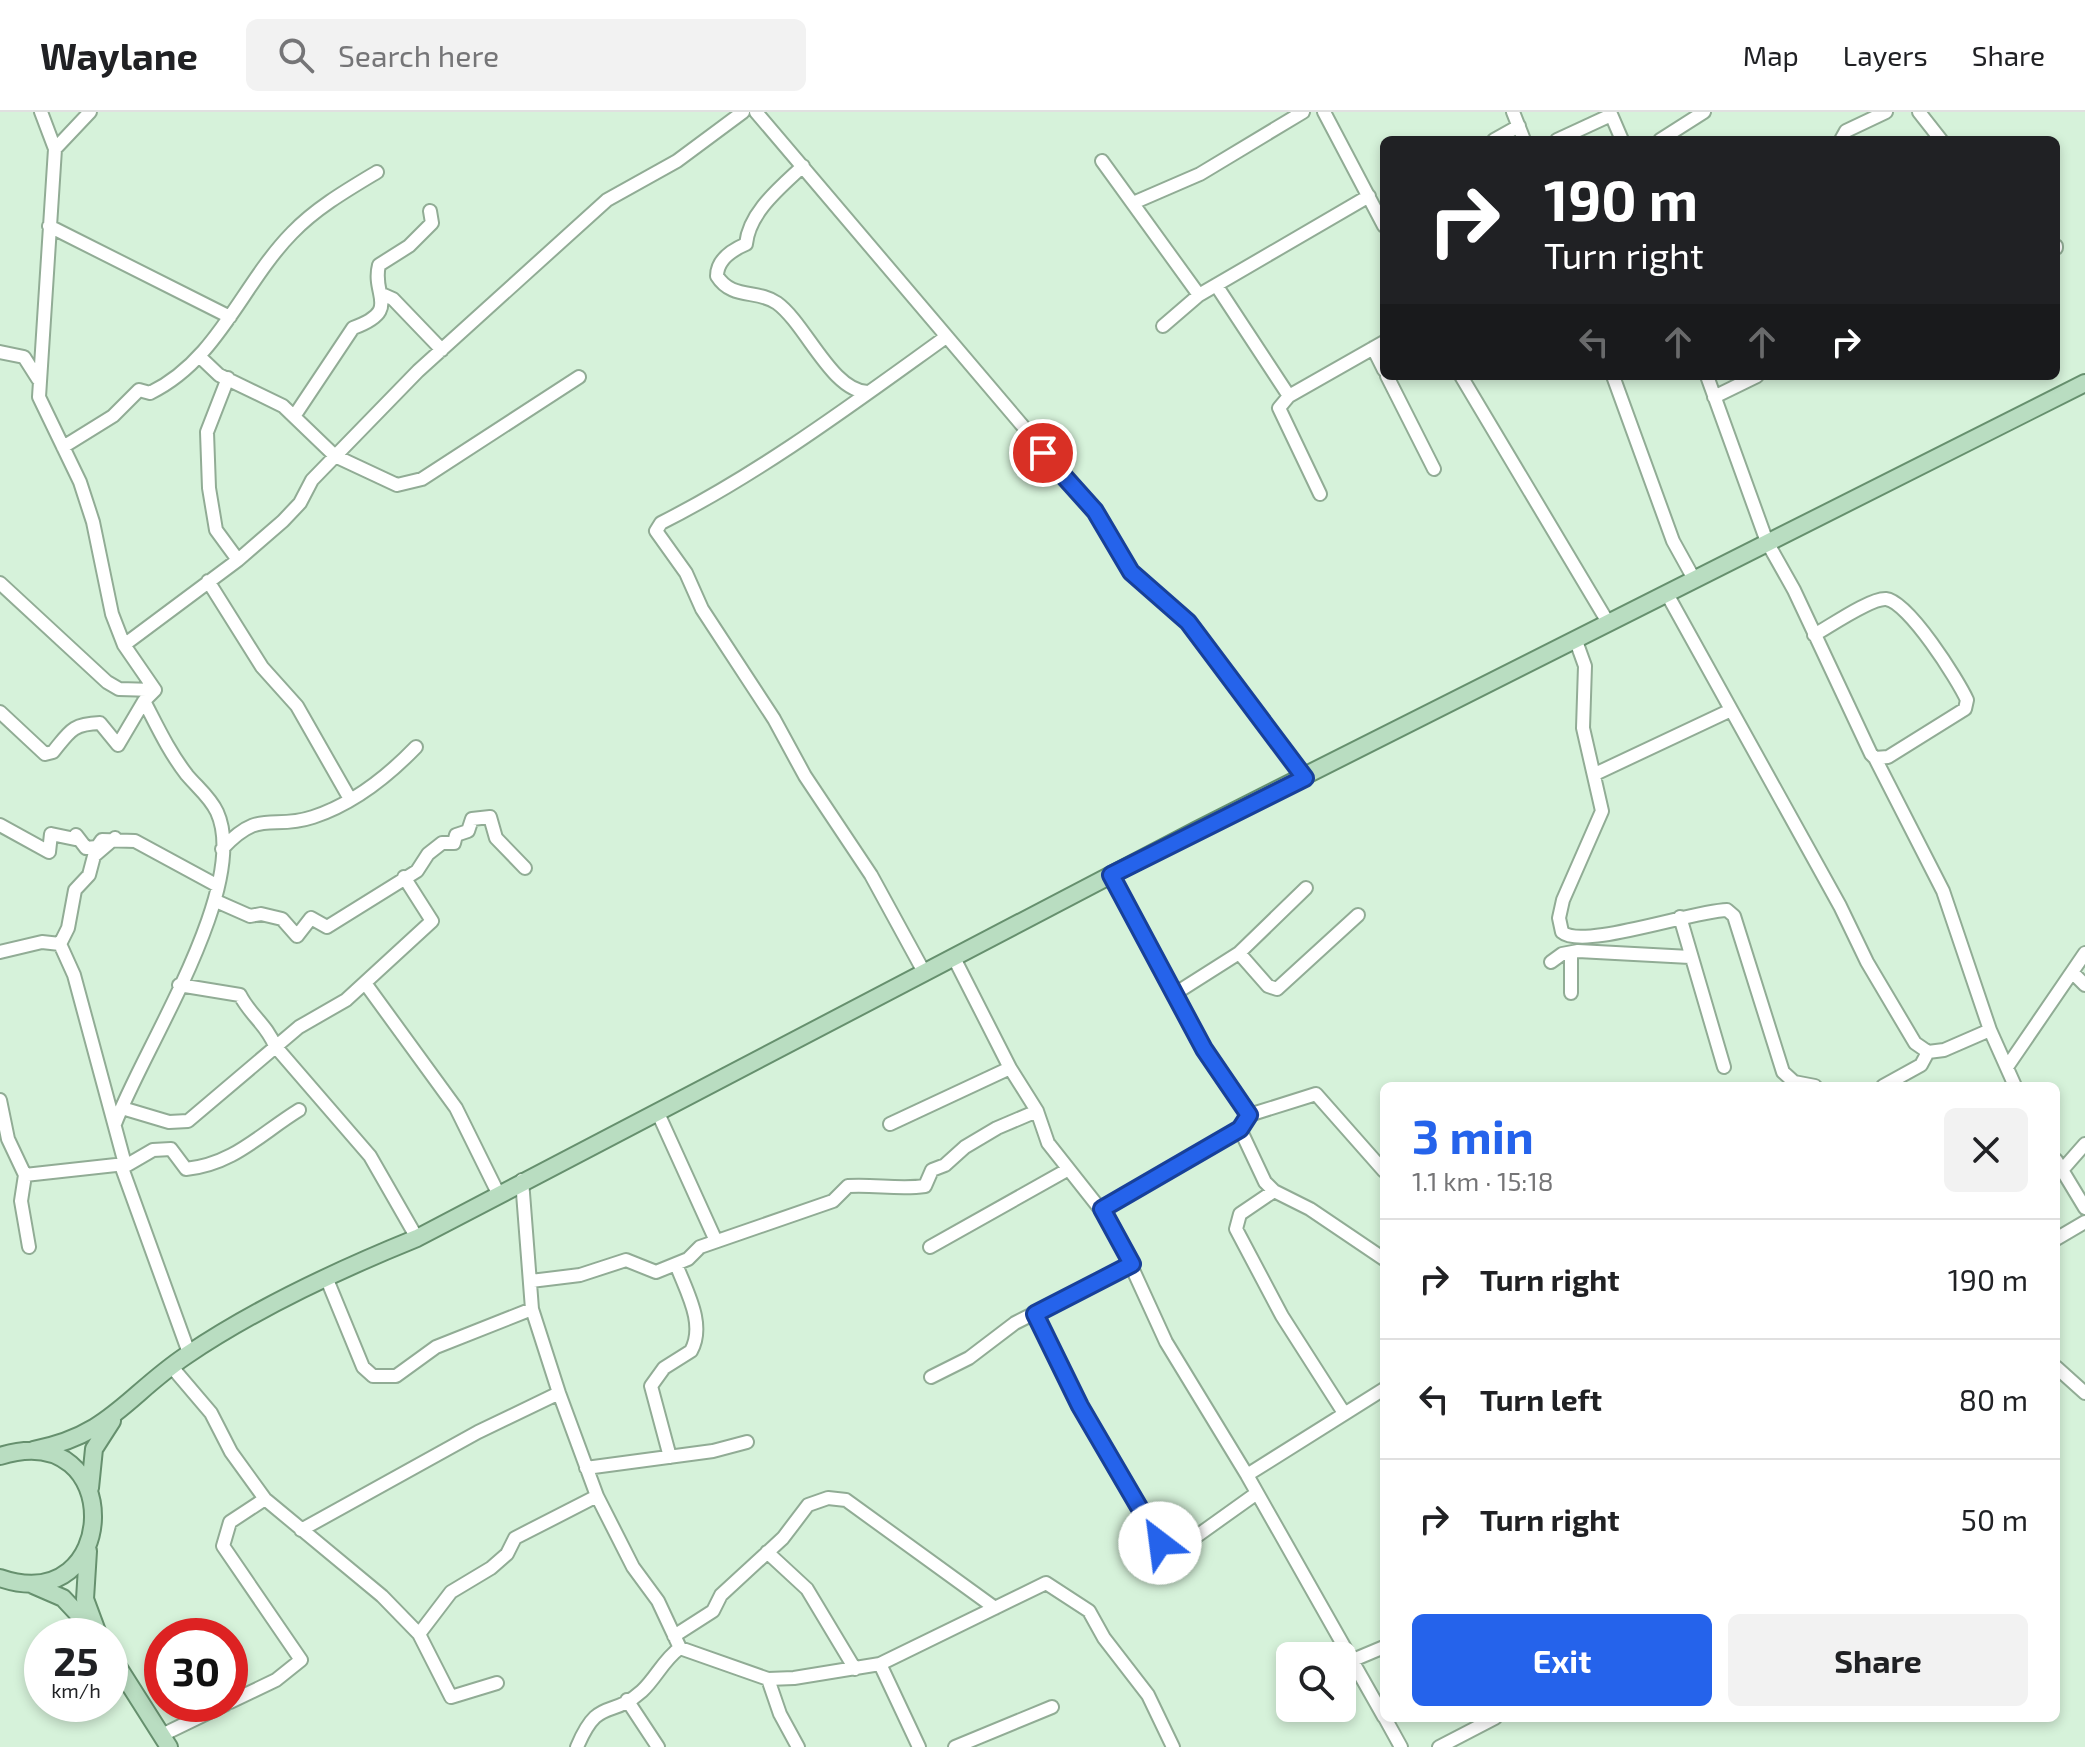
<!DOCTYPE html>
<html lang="en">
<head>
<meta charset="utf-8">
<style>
	:root { --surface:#fff; --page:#f2f2f2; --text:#202124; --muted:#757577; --line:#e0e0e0; --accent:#2563eb }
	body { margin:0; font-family:"Exo 2",sans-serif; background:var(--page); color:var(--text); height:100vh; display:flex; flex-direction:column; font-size:30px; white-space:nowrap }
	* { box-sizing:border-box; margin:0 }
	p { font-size:26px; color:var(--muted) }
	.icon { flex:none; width:44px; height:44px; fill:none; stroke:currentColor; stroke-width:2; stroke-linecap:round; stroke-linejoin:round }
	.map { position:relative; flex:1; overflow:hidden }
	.sheet { position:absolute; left:1380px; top:970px; width:680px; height:640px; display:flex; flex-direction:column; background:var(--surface); border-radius:12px; box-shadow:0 4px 12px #0003 }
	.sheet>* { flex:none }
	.hud { position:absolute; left:1380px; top:24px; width:680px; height:244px; border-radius:12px; box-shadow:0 4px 12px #0003; background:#202124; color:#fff; overflow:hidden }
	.fabs { position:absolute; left:1276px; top:1530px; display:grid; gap:16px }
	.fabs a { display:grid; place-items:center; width:80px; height:80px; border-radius:12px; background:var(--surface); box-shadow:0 4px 12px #0003; font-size:40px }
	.speed { position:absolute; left:24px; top:1506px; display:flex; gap:16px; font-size:40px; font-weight:700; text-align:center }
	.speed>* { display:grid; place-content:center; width:104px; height:104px; border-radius:50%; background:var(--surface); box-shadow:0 4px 12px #0003; line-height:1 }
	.speed small { font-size:20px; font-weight:400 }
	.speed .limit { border:12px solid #d22; background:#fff; color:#111 }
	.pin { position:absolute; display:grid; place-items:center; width:68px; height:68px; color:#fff; margin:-34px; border:4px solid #fff; border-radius:50%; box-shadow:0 2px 8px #0007 }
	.me { position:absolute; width:88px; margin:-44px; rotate:330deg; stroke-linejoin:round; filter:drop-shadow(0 0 6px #0008) }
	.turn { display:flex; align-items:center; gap:28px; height:168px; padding:0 32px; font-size:36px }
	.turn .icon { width:104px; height:104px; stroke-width:2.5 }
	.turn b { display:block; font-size:56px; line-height:68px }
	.lanes { display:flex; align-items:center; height:76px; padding:0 32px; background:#0003; justify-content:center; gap:40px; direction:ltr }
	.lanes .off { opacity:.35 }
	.round { display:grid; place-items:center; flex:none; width:84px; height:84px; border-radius:12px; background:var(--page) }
	.headline { display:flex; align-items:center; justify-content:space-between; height:136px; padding:0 32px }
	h1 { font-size:48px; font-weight:700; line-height:60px; color:var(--accent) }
	.button { display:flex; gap:16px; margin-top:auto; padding:16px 32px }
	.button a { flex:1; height:92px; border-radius:12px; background:var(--accent); color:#fff; font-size:32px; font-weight:700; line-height:92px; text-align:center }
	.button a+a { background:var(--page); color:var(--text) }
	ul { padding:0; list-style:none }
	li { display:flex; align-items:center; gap:24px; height:120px; padding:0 32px; border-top:2px solid var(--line) }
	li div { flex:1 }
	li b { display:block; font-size:30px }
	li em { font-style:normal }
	header { display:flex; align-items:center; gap:48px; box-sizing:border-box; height:112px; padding:0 40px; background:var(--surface); border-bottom:2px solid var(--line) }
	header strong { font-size:38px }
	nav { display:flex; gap:44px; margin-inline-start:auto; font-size:28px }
	.search { width:560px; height:72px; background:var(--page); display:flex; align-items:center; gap:20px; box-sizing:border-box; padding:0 28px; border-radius:12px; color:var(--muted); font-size:30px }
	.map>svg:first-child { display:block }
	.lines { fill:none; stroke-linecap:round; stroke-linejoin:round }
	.minor-casing { stroke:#91ac95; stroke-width:16 }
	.major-casing { stroke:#66906e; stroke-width:20 }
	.minor { stroke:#fff; stroke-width:12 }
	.major { stroke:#b9ddc1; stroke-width:16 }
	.route-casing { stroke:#184099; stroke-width:20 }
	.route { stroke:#2563eb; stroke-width:14 }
</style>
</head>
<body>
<header>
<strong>Waylane</strong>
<div class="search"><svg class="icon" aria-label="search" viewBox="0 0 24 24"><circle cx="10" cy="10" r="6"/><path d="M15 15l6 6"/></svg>Search here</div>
<nav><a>Map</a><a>Layers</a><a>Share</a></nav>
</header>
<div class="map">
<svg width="2085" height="1635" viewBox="0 0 2085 1635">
	<rect width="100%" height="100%" fill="#d6f2da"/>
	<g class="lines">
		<defs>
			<path id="minor" d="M41,0L55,37L39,285L80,370L93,410L112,502L124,533L155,578
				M756,0L1095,399L1131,460L1188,510L1305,666
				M1324,0L1384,114
				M1513,0L1524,28
				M1610,0L1622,28
				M1919,0L1941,28
				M1494,28L1519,14
				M1557,28L1611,3
				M1660,28L1704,0
				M1841,28L1846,19L1886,0
				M55,37L90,0
				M1102,49L1199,183
				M803,54C781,75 749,100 746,132C732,138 717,147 717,164C732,188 757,177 777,191C806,212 832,280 868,280
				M1133,91L1200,62L1303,0
				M49,114L230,205
				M2056,134V136
				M1216,173L1289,284
				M384,183L393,187L442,238
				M1163,214L1199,183L1369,84
				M1373,236L1384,258
				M0,240L24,245L38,267
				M199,244L219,263L283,294L335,344L397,373L422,367L579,265
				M1387,264L1434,357
				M1461,264L1609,512
				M1613,264L1673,429L1694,467
				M1707,264L1767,430L1794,478L1871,642L1875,646L1888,645L1965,597L1967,588C1958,568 1908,489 1886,487C1870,486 1829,515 1814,523
				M228,266L207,320L209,376L216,418L238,448
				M1714,285L1757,264
				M295,303L353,216C402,198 371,184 379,153L409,134L432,111L430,99
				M63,335L113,304L139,278L150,281C218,248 242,172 292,121C316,96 347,78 377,60
				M1320,382L1279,296L1289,284L1384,230
				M208,469L262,555L297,594L350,687
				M0,471L107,570L119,577L155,578
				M1667,482L1840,794L1867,850L1915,931L1928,940L1944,938L1990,918
				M1576,529L1585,554L1583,616L1602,699L1563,788L1559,806L1562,820C1582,838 1692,799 1727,798L1734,804L1783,960L1794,970L1815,974
				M124,533L238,448L283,409L300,391L312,368L418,259L607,88L677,49L743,0
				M0,600L45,642L53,640C70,619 72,612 100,611L118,633L144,589
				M1875,646L1943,779L1990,918L2015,974
				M1595,662L1731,598
				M0,713L49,740L51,722L75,727L76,723L86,736L97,735L102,728L135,729L218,774
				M115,726L94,744L89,763L75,778L68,816L60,832L74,863L125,1052L122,1056L189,1241
				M222,737C261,695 271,719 313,705C353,692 387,665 416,635
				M1111,763L1204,937L1249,1003L1240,1017L1265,1070L1274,1079L1310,1097L1384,1147
				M216,789L250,804L261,802L282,807L297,824L311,806L327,815L417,759L428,742L442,731H454L456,723L468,719L472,707L490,705L496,726L525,756
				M1680,805L1724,955
				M0,840L42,830L60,832
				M1239,841L1268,874L1277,877L1358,803
				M1571,841V881
				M954,846L1010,956L1037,999L1048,1031L1112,1112L1166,1230L1247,1363L1384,1605
				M1551,850L1562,842L1578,839L1690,845
				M924,860L871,763L805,664L774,607L702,497L686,461L656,419L661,411C762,360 854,291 946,225
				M2072,860L2085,873
				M365,871L456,996L498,1081
				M179,873L240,883C250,903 267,913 275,934L370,1044L417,1126
				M1176,881L1239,841L1306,776
				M2007,955L2085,841
				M1883,974L1921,953L1928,940
				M0,988L8,1027L25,1063L21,1089L29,1135
				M122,996L169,1010L188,1009L299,915L346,888L432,809L404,765
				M657,999L716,1129
				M1249,1003L1316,982L1384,1059
				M115,1012C142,939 251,774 217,700C210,685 197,675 187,663C169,640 157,614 144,589L155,578
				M890,1012L1010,956
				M2056,1048L2085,1096
				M122,1056L153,1038L171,1037L186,1057C234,1052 260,1022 299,998
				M2063,1057L2085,1032
				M25,1063L125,1052
				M522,1068L532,1197L559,1281L597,1384L633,1455L658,1489L680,1536
				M1274,1079L1240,1102L1236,1117L1282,1204L1344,1301
				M1102,1097L1240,1017
				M2056,1127L2085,1110
				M930,1135L1067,1058
				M326,1165L363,1255L373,1264H396L436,1235L532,1197
				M531,1169L580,1163L626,1148L656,1160L688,1147L700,1135L833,1089L848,1074C874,1072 899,1078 925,1074L932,1058L945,1053L965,1035L997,1016L1037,999
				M1035,1202L1080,1294L1160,1431L1173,1438L1180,1436L1257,1381
				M171,1254L211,1301L231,1340L265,1387L382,1484L419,1522L451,1585L497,1571
				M2056,1255L2085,1281
				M931,1265L969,1246L1015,1211L1132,1152
				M670,1345L651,1274L664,1256L691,1239C706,1212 686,1179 676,1152
				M586,1356L713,1339L747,1330
				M1247,1363L1384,1277
				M301,1418L478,1320L559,1281
				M767,1440L807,1477L855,1557
				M419,1522L451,1480L491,1456L507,1442L515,1426L597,1384
				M674,1524L713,1499L721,1483L783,1426L808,1393L828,1386L846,1388L995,1496
				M680,1536L768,1567L794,1566L880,1552L1046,1471L1089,1499L1104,1526L1148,1583L1173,1635
				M1353,1548L1384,1535
				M880,1552L919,1635
				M768,1567L780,1602L798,1635
				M627,1588L658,1635
				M230,1590L276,1568L301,1548L223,1434L230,1410L265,1387
				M1385,1606L1401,1635
				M162,1623L226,1592
				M577,1635C599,1583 610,1608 642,1579C656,1566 664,1547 680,1536
				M955,1635L1052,1595
				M1439,1635L1495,1606"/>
			<path id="major" d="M33,1338C111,1323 127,1283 187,1243C258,1195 338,1158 417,1126L1197,718L2085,271
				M0,1344C127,1304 121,1508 0,1466
				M90,1376L94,1337L112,1309
				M88,1439L85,1487L98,1522
				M33,1473L63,1486L92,1517
				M110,1542L169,1635"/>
		</defs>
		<use href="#minor" class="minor-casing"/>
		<use href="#major" class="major-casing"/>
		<use href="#minor" class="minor"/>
		<use href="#major" class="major"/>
	</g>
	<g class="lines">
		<defs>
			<path id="route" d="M1043,341L1095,399L1131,460L1188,510L1305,666L1111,763L1204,937L1249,1003L1240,1017L1102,1097L1132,1152L1035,1202L1080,1294L1160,1431"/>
		</defs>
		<use href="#route" class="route-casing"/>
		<use href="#route" class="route"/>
	</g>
</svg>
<div class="fabs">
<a><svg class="icon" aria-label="search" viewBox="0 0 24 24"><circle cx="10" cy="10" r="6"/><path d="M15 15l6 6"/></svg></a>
</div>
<div class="speed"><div>25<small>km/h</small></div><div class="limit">30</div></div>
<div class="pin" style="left:1043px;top:341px;background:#d93025"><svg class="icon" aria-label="arrive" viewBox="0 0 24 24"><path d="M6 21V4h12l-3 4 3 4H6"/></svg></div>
<svg class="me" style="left:1160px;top:1431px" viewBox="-20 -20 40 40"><circle r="19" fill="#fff"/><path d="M0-13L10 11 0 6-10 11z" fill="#2563eb"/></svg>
<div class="hud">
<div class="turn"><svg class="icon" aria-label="right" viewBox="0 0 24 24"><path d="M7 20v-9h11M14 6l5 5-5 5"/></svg><div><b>190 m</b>Turn right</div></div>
<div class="lanes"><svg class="icon off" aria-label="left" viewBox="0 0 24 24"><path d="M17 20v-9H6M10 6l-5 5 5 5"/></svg><svg class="icon off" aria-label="ahead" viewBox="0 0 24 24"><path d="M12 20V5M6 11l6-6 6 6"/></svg><svg class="icon off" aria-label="ahead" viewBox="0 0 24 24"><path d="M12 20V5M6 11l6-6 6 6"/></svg><svg class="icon" aria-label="right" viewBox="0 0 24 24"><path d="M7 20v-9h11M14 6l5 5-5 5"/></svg></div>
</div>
<section class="sheet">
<div class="headline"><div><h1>3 min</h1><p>1.1 km · 15:18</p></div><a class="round"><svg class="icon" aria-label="close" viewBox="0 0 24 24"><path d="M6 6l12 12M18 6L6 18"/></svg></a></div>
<ul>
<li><svg class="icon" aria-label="right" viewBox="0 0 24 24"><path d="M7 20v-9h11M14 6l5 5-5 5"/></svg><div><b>Turn right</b></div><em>190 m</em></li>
<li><svg class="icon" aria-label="left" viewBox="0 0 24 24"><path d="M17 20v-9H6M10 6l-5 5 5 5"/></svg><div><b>Turn left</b></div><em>80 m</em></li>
<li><svg class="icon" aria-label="right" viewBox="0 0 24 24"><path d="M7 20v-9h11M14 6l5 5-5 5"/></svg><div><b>Turn right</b></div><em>50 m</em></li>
</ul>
<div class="button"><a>Exit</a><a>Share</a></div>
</section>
</div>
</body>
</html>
